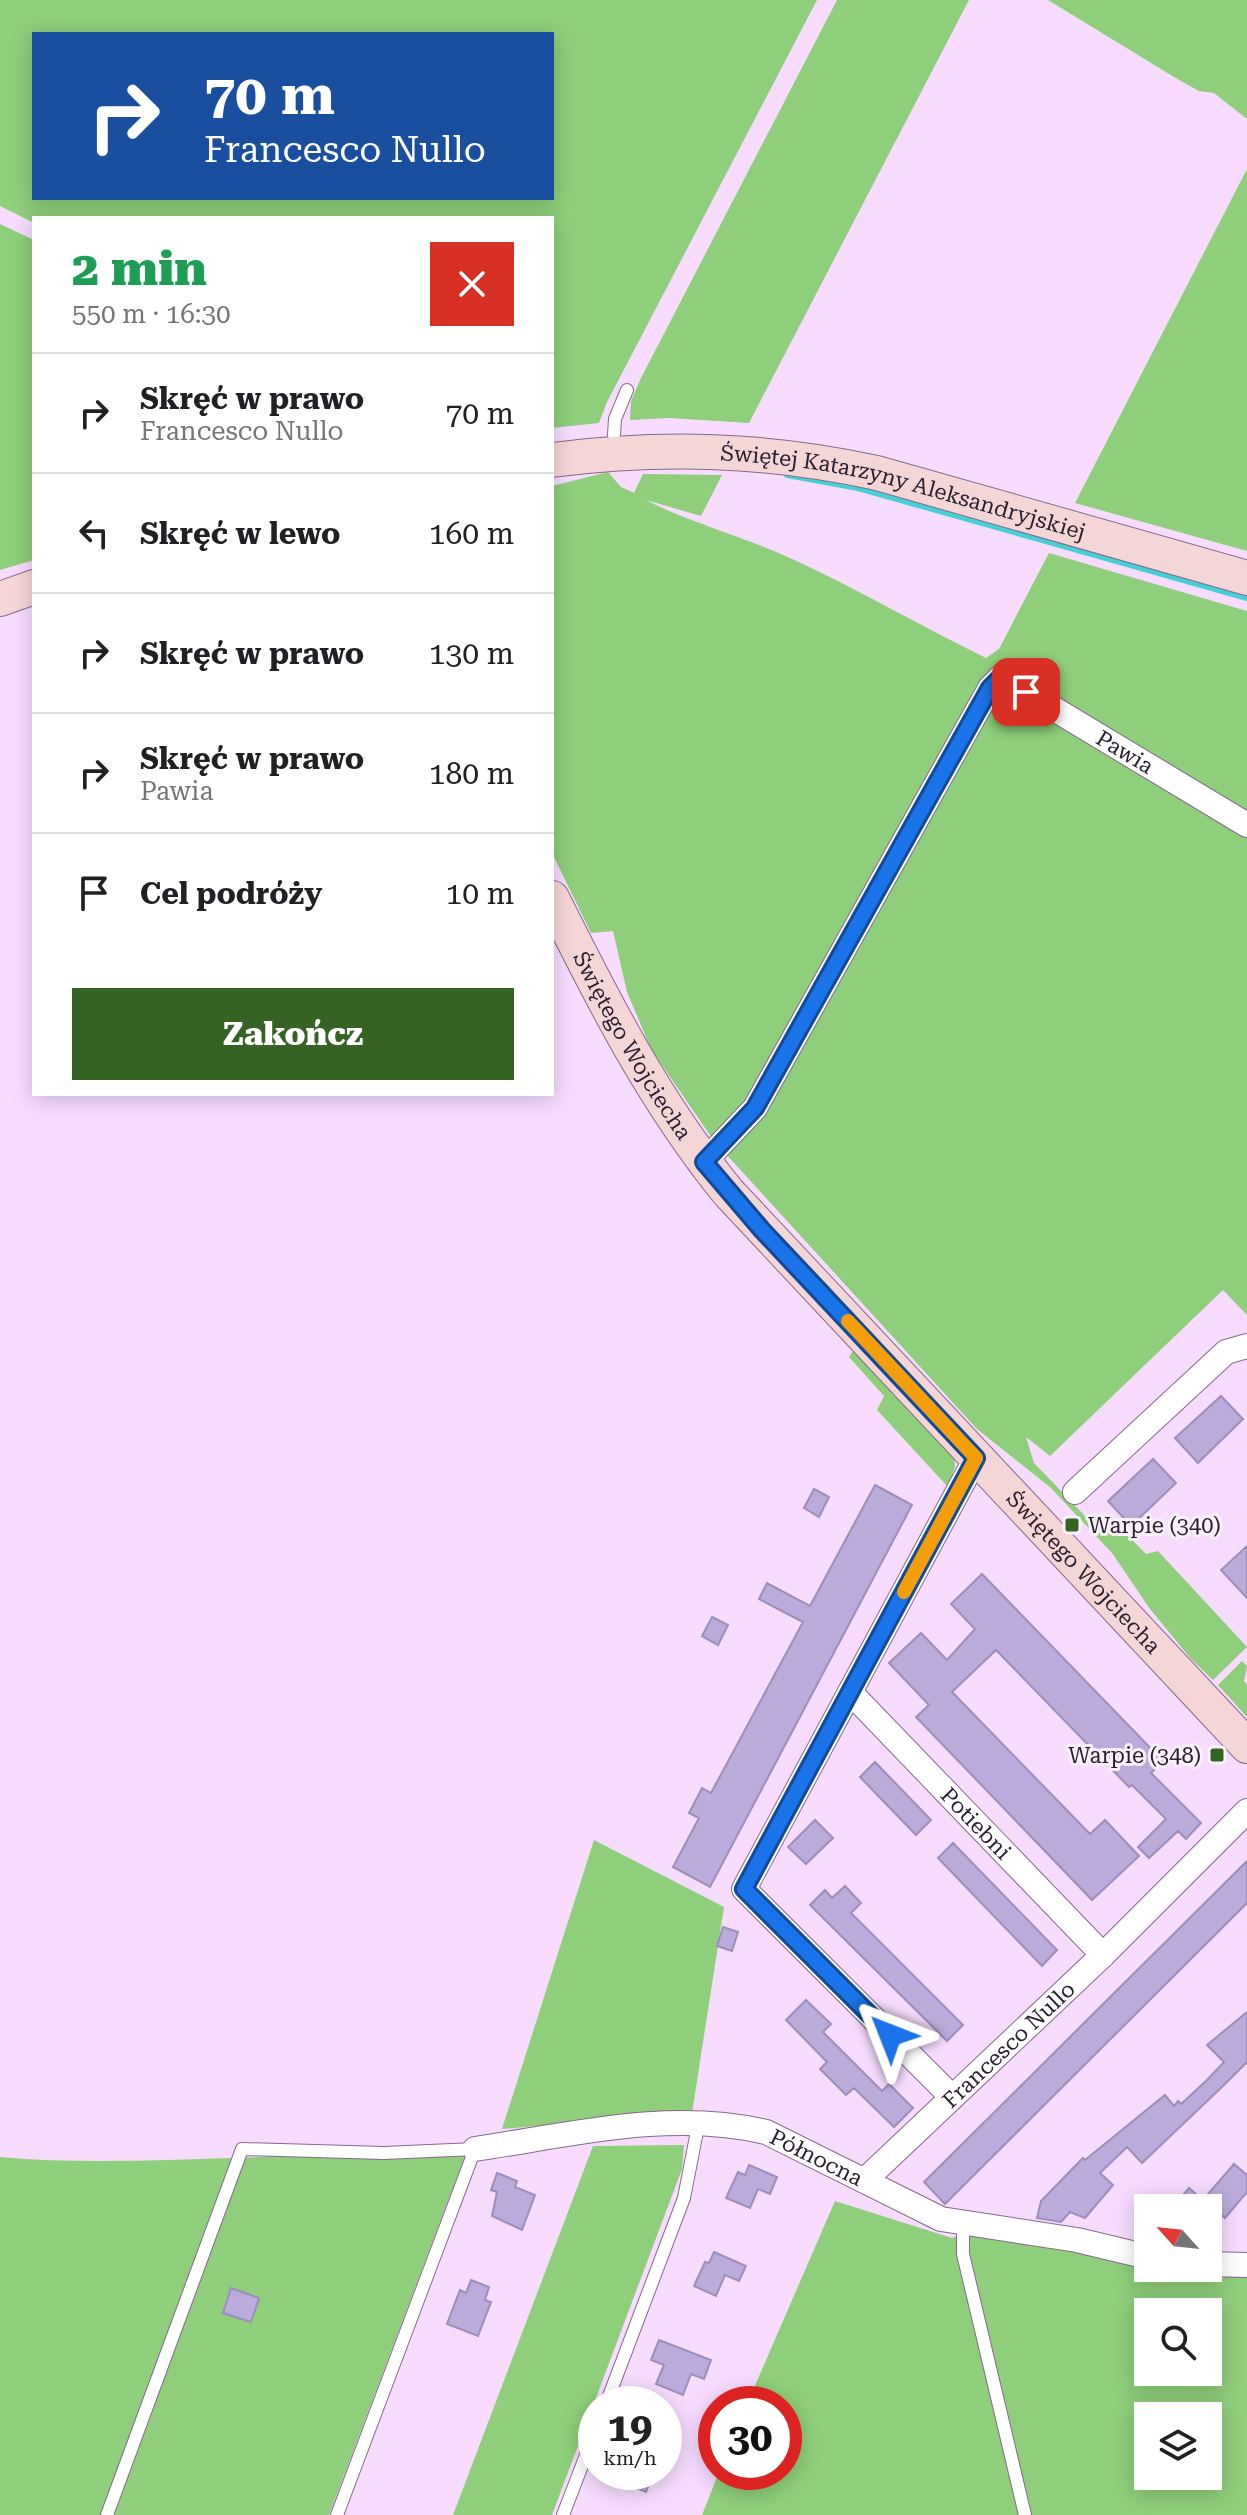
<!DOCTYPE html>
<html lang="pl">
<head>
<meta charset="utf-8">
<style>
	:root { --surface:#fff; --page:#f6f6f6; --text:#202124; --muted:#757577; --line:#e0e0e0; --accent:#346323 }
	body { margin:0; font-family:"Roboto Serif",serif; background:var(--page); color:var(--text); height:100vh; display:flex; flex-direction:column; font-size:30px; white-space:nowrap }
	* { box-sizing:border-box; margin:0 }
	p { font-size:26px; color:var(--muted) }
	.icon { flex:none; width:44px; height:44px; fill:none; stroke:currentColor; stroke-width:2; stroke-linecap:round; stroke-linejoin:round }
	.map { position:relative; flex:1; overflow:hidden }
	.side { position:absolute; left:32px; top:216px; width:522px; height:880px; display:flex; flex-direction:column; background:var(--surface); border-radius:0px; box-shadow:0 4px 20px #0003 }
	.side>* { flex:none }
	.top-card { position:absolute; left:32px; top:32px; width:522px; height:168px; border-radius:0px; box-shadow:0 4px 20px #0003; background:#1a4fa0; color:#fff; overflow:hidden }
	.needle { width:52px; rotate:297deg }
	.fabs { position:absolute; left:1134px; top:2194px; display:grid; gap:16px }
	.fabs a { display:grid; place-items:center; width:88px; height:88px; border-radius:0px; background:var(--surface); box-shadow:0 4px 20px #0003; font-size:40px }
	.speed { position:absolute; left:578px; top:2386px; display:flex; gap:16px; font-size:40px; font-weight:700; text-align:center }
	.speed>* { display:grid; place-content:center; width:104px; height:104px; border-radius:50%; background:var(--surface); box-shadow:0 4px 20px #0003; line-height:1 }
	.speed small { font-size:20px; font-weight:400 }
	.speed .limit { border:12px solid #d22; background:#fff; color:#111 }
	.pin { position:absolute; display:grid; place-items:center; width:68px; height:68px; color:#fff; margin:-34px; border-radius:16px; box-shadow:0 4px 12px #0006 }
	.me { position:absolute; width:88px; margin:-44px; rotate:315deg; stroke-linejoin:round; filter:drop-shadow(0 0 6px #0008) }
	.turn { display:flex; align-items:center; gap:28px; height:168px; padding:0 40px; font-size:36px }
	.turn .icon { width:104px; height:104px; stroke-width:2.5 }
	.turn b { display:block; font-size:56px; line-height:68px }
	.round { display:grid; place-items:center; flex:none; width:84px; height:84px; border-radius:0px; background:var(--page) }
	.overview { display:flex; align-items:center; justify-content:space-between; height:136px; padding:0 40px }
	h1 { font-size:48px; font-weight:800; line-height:60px; color:#1e9e55 }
	.cta { display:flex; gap:16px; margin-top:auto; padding:16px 40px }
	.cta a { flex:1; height:92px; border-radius:0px; background:var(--accent); color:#fff; font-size:32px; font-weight:800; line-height:92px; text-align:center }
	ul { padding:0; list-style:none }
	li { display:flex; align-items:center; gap:24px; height:120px; padding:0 40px; border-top:2px solid var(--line) }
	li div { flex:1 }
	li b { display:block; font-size:30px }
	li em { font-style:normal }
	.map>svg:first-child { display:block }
	.green { fill:#8fce7b; fill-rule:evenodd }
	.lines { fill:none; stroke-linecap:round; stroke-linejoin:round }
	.stream { stroke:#46d0d5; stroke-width:6 }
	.building { fill:#baabdb; stroke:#9c8ebc; stroke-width:2 }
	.lane-casing { stroke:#86688e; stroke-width:14 }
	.street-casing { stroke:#86688e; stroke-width:26 }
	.secondary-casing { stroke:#86688e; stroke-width:36 }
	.lane { stroke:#fff; stroke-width:12 }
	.street { stroke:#fff; stroke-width:24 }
	.secondary { stroke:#f5d6d7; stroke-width:34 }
	.route-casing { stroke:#114b97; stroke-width:20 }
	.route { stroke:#1a73e8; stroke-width:14 }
	.slow { stroke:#f59e0b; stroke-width:14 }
	.poi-dot { fill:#346323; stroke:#f8f1fa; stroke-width:3 }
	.labels { text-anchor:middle; stroke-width:6; stroke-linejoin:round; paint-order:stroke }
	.street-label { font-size:22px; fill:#2c2030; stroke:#f8f1fa }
	.poi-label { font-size:22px; fill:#2c2030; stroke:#f8f1fa; text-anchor:start }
</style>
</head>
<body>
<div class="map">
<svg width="1247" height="2515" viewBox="0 0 1247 2515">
	<rect width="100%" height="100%" fill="#f7dcff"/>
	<path class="green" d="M0,0H817L607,402L599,423L552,428V218H34V223L0,206ZM552,34V198H34V34Z
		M837,0H969L749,423L669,418L630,420L631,401L641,378Z
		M1048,0H1247V119L1214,93L1199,91L1174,77Z
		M1247,169V551L1075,503Z
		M0,224L34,240V560L0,570Z
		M608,472L621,487L634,493L643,474L722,475L701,516L646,500C697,526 753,539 805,565C866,594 925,628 986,658L999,649L1049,553L1247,611V1315L1223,1290L1050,1456L1026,1437L1034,1463L1086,1517H1110L1146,1554L1158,1551L1247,1647L1213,1680L1191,1659L1150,1609L1112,1553L1051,1488L977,1429L714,1141L651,1049L627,992L613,931L591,933L552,853V486Z
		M855,1348L954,1452L955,1466L948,1487L877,1410L884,1396L849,1357Z
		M1242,1661L1247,1666L1244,1681L1247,1685V1717L1218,1685Z
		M594,1840L724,1907L692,2113L502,2129Z
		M684,2145L682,2169L552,2515H453L593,2146Z
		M465,2156L329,2515H0V2157C89,2165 174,2159 263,2157C330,2154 397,2158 465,2156Z
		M835,2201L952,2238L963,2234L1072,2246L1148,2268L1247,2273V2515H702L719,2472H784V2404H747ZM1148,2312H1208V2372H1148ZM1148,2416H1208V2476H1148Z"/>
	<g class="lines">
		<path class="stream" d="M787,475L858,488L1247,598"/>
	</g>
	<path class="building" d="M1221,1396L1243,1419L1198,1463L1175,1438Z
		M1153,1459L1176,1483L1131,1526L1108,1501Z
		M875,1485L912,1505L710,1887L673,1867L699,1818L689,1813L702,1788L711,1793L803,1622L759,1599L767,1583L810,1606Z
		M814,1489L829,1497L819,1517L804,1508Z
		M1247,1546V1598L1221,1570Z
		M982,1574L1163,1761L1151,1773L1201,1823L1186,1839L1178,1831L1149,1858L1138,1847L1166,1819L1132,1785L1129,1787L996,1650L952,1692L1090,1834L1105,1820L1139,1856L1092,1900L916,1717L929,1705L889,1663L921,1633L947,1660L975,1629L951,1604Z
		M712,1617L728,1625L718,1645L702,1636Z
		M875,1762L931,1820L916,1835L860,1777Z
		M815,1820L833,1838L806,1864L788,1847Z
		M953,1843L1057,1950L1042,1966L938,1858Z
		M1247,1861V1903L945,2204L924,2182Z
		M845,1886L861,1903L851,1913L963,2025L947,2041L810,1905L825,1890L832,1898Z
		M723,1927L738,1932L732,1951L717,1946Z
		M806,2000L831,2024L823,2032L882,2091L889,2084L913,2108L894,2127L854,2088L846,2095L820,2069L827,2062L786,2020Z
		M1247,2012V2062L1224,2085L1142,2163L1127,2147L1100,2173L1113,2185L1085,2218L1070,2212L1061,2222L1037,2218L1041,2201L1083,2158L1085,2160L1165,2095L1174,2106L1178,2101L1181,2104L1206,2081L1224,2062L1207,2045Z
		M1234,2164L1247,2175V2192L1225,2218L1213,2208H1172L1189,2188L1203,2200Z
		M749,2165L777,2177L770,2194L758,2189L750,2208L726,2198L738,2172L745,2175Z
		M497,2173L517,2181L515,2187L535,2195L522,2230L492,2216L497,2192L491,2190Z
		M714,2252L746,2266L739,2281L725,2275L716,2296L694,2286L705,2262L709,2263Z
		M471,2280L489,2287L485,2300L491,2302L478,2336L447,2324L460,2290L466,2293Z
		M231,2288L259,2298L251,2322L223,2313Z
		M659,2340L711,2360L704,2379L691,2374L683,2395L656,2384L664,2365L651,2360Z
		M598,2472H654L646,2492Z"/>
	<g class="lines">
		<defs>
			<path id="lane" d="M614,435L615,419L627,390
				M963,2234V2254L1025,2515
				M606,2404L684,2198L699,2121
				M107,2515L242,2149L384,2153L475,2149L337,2515
				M563,2515L596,2429"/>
			<g id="street">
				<path id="s1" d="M704,1162L755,1108L990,688L1001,677L1247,825"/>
				<path d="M1075,1492L1226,1352L1247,1346"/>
				<path id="s2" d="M850,1692L1103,1955"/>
				<path d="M952,2097L744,1889L976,1458"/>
				<path id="s3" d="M475,2149C570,2135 671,2109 766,2132L941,2219L1077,2240L1148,2257"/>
				<path id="s4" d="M866,2179L1103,1955L1247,1811"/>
				<path d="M1208,2264L1247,2265"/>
			</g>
			<g id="secondary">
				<path id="s5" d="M552,460C663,446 767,449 877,473L1247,578"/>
				<path d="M0,599L34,587"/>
				<path id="s6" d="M552,898C604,1002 654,1101 728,1192L1247,1746"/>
			</g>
		</defs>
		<use href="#lane" class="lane-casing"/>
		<use href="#street" class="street-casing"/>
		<use href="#secondary" class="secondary-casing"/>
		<use href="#lane" class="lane"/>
		<use href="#street" class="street"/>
		<use href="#secondary" class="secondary"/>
	</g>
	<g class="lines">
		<defs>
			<path id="route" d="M890,2035L744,1889L976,1458L762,1230L704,1162L755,1108L990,688L1001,677L1026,692"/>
		</defs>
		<use href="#route" class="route-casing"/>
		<use href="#route" class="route"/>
		<path class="slow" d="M848,1321L976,1458L904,1592"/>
	</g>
	<g class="poi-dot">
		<rect x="1064" y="1517" width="16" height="16" rx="4"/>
		<rect x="1209" y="1747" width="16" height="16" rx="4"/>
	</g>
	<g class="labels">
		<g class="street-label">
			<text dy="8" stroke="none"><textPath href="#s5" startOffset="356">Świętej Katarzyny Aleksandryjskiej</textPath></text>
			<text dy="8" stroke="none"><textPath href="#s1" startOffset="716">Pawia</textPath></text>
			<text dy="8" stroke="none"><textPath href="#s6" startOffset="168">Świętego Wojciecha</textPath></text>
			<text dy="8" stroke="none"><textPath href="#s6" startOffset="864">Świętego Wojciecha</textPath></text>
			<text dy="8" stroke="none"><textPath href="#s2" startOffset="182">Potiebni</textPath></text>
			<text dy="8" stroke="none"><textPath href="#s4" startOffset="196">Francesco Nullo</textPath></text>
			<text dy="8" stroke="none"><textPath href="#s3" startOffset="350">Północna</textPath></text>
		</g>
		<g class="poi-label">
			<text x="1088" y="1533">Warpie (340)</text>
			<text x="1201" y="1763" text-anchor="end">Warpie (348)</text>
		</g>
	</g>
</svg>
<div class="fabs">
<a><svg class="needle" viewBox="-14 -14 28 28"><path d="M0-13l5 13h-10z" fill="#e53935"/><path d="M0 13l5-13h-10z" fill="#757577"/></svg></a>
<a><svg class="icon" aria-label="search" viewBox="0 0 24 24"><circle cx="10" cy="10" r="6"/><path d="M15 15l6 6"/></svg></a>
<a><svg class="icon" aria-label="layers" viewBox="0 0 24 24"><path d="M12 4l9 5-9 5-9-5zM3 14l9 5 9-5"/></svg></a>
</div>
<div class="speed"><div>19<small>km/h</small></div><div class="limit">30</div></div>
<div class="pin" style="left:1026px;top:692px;background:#d93025"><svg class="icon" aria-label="arrive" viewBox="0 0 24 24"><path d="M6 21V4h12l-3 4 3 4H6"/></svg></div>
<svg class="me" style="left:890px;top:2035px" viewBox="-20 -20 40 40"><path d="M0-17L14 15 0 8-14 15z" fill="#1a73e8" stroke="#fff" stroke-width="4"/></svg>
<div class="top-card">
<div class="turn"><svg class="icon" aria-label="right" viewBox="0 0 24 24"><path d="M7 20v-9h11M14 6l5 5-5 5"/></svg><div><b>70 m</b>Francesco Nullo</div></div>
</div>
<section class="side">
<div class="overview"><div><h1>2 min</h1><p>550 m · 16:30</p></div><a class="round" style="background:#d93025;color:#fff"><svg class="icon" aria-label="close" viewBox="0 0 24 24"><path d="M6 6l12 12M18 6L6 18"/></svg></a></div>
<ul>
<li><svg class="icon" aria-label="right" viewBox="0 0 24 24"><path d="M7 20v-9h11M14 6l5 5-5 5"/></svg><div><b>Skręć w prawo</b><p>Francesco Nullo</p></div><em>70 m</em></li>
<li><svg class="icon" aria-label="left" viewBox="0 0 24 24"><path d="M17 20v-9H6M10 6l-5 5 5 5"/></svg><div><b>Skręć w lewo</b></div><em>160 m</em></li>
<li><svg class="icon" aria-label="right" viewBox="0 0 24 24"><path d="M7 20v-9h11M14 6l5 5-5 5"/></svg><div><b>Skręć w prawo</b></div><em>130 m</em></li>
<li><svg class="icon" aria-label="right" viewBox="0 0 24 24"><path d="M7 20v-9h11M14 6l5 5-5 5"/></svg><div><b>Skręć w prawo</b><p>Pawia</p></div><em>180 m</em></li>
<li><svg class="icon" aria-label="arrive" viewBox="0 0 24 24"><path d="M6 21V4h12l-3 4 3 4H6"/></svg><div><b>Cel podróży</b></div><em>10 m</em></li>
</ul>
<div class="cta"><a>Zakończ</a></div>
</section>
</div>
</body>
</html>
